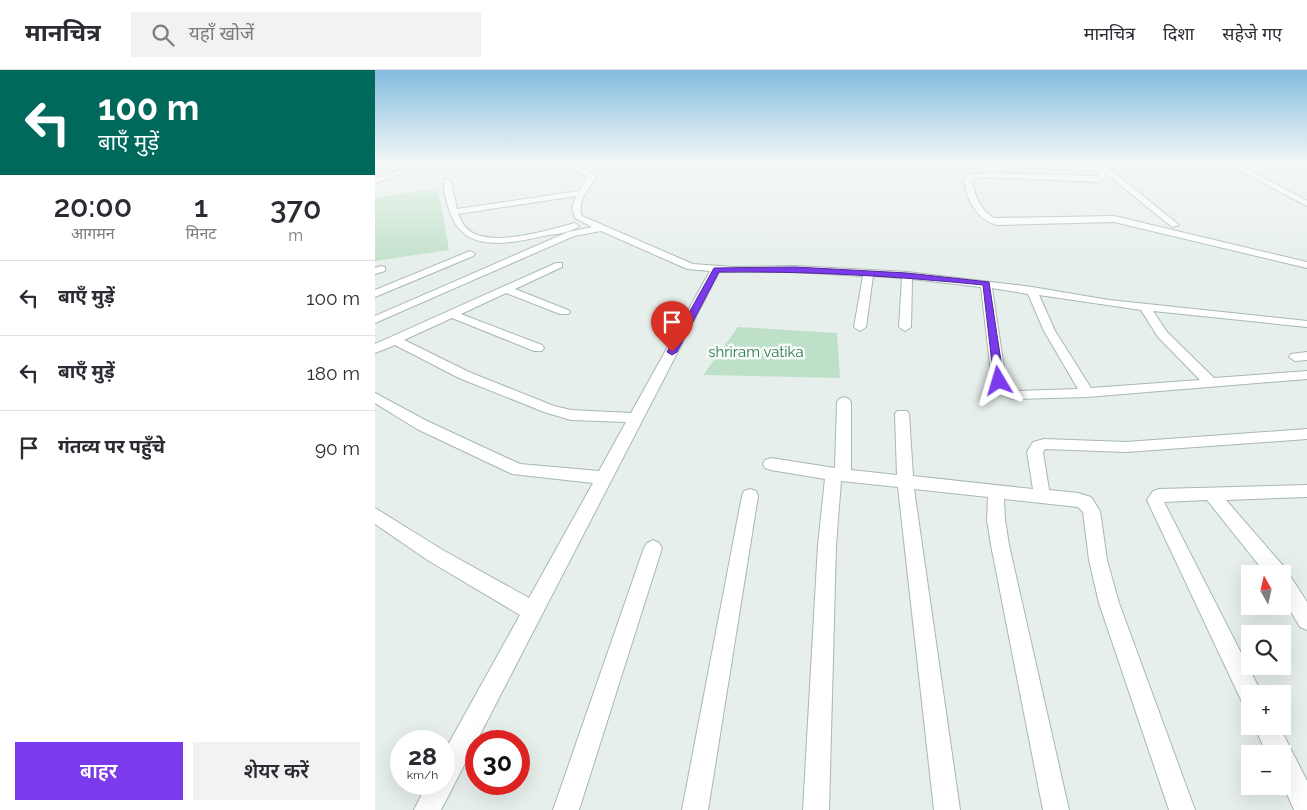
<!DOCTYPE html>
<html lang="hi">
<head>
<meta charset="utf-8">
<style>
	:root { --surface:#fff; --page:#f2f2f3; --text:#2b2b33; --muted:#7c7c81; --line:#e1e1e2; --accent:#7c3aed }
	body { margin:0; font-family:Raleway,"Noto Sans Devanagari",sans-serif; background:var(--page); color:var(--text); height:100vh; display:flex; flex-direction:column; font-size:19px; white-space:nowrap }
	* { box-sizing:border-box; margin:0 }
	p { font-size:16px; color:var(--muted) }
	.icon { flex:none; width:28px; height:28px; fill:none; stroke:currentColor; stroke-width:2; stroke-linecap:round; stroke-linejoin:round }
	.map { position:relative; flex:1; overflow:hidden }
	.side { display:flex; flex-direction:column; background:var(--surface); width:375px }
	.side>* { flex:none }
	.banner { background:#00695c; color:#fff; overflow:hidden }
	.needle { width:32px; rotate:352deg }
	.tools { position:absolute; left:866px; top:495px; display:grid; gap:10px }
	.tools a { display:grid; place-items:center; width:50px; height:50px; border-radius:0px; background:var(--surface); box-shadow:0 5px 20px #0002; font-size:25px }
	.speed { position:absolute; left:15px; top:660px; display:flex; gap:10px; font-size:25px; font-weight:700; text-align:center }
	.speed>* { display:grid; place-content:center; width:65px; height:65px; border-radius:50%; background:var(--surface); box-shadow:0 5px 20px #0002; line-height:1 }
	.speed small { font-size:12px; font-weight:400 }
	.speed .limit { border:8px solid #d22; background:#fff; color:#111 }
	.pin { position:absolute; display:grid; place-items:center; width:42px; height:42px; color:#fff; margin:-51px -21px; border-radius:50% 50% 50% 0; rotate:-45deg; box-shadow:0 0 5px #0007 }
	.pin .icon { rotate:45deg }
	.me { position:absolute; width:55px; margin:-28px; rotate:353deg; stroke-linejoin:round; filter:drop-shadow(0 0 4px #0008) }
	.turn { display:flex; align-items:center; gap:18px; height:105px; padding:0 15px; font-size:22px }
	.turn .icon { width:65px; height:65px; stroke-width:2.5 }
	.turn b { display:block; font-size:35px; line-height:42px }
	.eta { display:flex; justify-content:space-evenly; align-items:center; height:85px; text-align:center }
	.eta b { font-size:30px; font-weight:600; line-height:35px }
	.primary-button { display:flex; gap:10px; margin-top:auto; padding:10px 15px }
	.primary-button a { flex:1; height:58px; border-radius:0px; background:var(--accent); color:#fff; font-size:20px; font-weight:600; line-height:58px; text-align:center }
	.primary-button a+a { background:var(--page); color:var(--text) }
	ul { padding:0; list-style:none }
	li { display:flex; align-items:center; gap:15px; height:75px; padding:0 15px; border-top:1px solid var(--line) }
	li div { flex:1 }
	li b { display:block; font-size:19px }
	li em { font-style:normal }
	header { display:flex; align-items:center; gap:30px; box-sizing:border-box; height:70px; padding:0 25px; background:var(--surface); border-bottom:1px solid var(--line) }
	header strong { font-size:24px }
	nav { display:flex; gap:28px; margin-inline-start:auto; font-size:18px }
	.search { width:350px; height:45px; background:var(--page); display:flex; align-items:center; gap:12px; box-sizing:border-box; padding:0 18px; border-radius:0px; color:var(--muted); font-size:19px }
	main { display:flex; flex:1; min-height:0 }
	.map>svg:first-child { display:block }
	.green { fill:#bfe0c8 }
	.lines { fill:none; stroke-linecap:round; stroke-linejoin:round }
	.minor-casing { stroke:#a8b8b2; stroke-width:2 }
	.minor { fill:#fff; fill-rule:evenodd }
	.route { fill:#7c3aed; stroke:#51269a }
	.labels { text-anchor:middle; stroke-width:5; stroke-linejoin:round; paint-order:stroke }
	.park-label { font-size:15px; fill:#2d7a4b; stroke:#f7fbf9 }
</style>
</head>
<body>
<header>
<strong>मानचित्र</strong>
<div class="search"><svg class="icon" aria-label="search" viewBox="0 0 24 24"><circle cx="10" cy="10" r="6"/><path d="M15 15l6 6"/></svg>यहाँ खोजें</div>
<nav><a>मानचित्र</a><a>दिशा</a><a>सहेजे गए</a></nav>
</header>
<main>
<section class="side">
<div class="banner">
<div class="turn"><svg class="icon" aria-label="left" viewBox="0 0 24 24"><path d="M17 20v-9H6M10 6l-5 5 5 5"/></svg><div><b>100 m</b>बाएँ मुड़ें</div></div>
</div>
<div class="eta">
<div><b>20:00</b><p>आगमन</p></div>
<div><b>1</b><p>मिनट</p></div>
<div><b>370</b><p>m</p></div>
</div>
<ul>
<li><svg class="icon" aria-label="left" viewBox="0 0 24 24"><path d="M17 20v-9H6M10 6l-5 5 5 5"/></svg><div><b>बाएँ मुड़ें</b></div><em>100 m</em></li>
<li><svg class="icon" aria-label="left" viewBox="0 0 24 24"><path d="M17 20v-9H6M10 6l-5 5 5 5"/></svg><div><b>बाएँ मुड़ें</b></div><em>180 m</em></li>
<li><svg class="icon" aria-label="arrive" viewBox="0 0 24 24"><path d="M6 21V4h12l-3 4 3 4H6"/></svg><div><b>गंतव्य पर पहुँचे</b></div><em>90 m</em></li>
</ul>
<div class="primary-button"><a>बाहर</a><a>शेयर करें</a></div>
</section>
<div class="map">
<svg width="932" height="740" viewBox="0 0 932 740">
	<rect width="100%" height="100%" fill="#e6efeb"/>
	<path class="green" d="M63,118L74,180L0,191V128Z
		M363,257L462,263L465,308L328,305Z"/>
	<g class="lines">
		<defs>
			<path id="minor" d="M0,94H10L0,98Z
				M45,94H55L0,113V109Z
				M186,94C197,94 213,98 221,107C214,119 201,132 207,146L318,194L358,197L420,196L532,202L657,217L734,230L932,251V257L778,241L792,262L839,308L932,301V309L712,327L638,329L627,325L617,311L606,217L537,209L536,257L530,261L524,257L527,208L498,206L491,257L485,261L479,257L488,206L420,202H344L66,740H39L52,714H69V682L145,545L54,491L0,454V438L66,479L154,528L218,413L137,404L42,359L0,333V323L52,351L145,394L224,401L251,352L196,350L169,342L84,308L20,275L0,283V274L181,193H187V197L140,219L193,240L195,242L193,244H185L131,223L86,244L167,275L169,278L167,281H159L77,248L29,270L94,302L179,336L196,340L256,343L335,201L312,199L226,161L199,166L0,253V246L193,162L217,157L200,148L197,138L201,126L83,144C87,153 91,160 100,164C126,175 174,160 200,153L204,156C196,163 179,164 168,166C133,174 86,184 74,139C71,131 68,118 69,109L76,111L82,139L204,121L213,107ZM617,218L653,224L669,261L703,319L640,321L631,311ZM664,225L766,240L783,267L825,310L716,318L680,261Z
				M628,94L724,97L722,94H729L804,155L797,157L728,101L732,107L723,112L610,107L598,109L597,111C600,126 605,140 619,148L739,146L932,192V198L739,152L622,155C601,149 593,131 589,111L593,105L610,103L724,106L720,101L631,96Z
				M853,94L867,96L932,131V136Z
				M95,181L100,184L98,186L0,227V220Z
				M6,196L10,197V201L0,204V198Z
				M932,282V290L920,291L914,287L916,284Z
				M469,327L474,329L476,332V400L522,405L520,344L522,341H532L534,344L538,406L658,419L652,382L658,372L669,369L751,372L932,359V369L751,382L670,379L668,382L674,420L703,423L716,427L725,441L732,490L744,533L820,740H794L724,533L714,490L708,442L703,437L629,429L630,450L634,475L694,740H668L616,475L612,450L613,427L539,419L585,740H559L523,417L466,411L461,475L454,740H428L443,475L450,409L396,400L390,398L388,394L390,390L396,388L460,398L462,332L464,329Z
				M932,415V427L851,430L910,498L932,532V560L925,557L908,528V504H891L832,430L789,432L883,616L886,624H875V635L867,632L772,430L778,421L784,419Z
				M375,419L381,421L383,426L333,740H307L367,426L369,421Z
				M278,470L284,473L287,478L204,740H178L269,478L272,473Z
				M879,656H904L932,711V740H919L908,715V684H892Z"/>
		</defs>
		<use href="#minor" class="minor-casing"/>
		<use href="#minor" class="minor"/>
	</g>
	<linearGradient id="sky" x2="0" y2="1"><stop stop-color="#84bce0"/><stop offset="0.47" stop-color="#f4f8f6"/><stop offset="1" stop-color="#f4f8f6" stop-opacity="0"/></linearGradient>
	<rect width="932" height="198" fill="url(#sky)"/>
	<path class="route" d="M420,197L532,203L614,212L629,311L624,314L619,311L608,215C520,206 432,201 344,202L302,282L297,285L292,282L339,198Z"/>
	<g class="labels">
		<g class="park-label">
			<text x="381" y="287">shriram vatika</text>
		</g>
	</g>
</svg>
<div class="tools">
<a><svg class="needle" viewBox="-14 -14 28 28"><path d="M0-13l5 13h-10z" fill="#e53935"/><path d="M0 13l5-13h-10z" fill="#7c7c81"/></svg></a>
<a><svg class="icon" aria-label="search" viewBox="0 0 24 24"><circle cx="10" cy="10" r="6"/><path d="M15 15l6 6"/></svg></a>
<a>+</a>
<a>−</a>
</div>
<div class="speed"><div>28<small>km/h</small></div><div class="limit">30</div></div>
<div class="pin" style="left:297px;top:282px;background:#d93025"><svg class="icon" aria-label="arrive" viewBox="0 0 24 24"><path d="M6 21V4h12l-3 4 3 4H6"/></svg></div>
<svg class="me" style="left:624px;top:311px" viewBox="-20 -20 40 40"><path d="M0-17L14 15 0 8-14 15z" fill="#7c3aed" stroke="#fff" stroke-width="4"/></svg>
</div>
</main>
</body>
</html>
